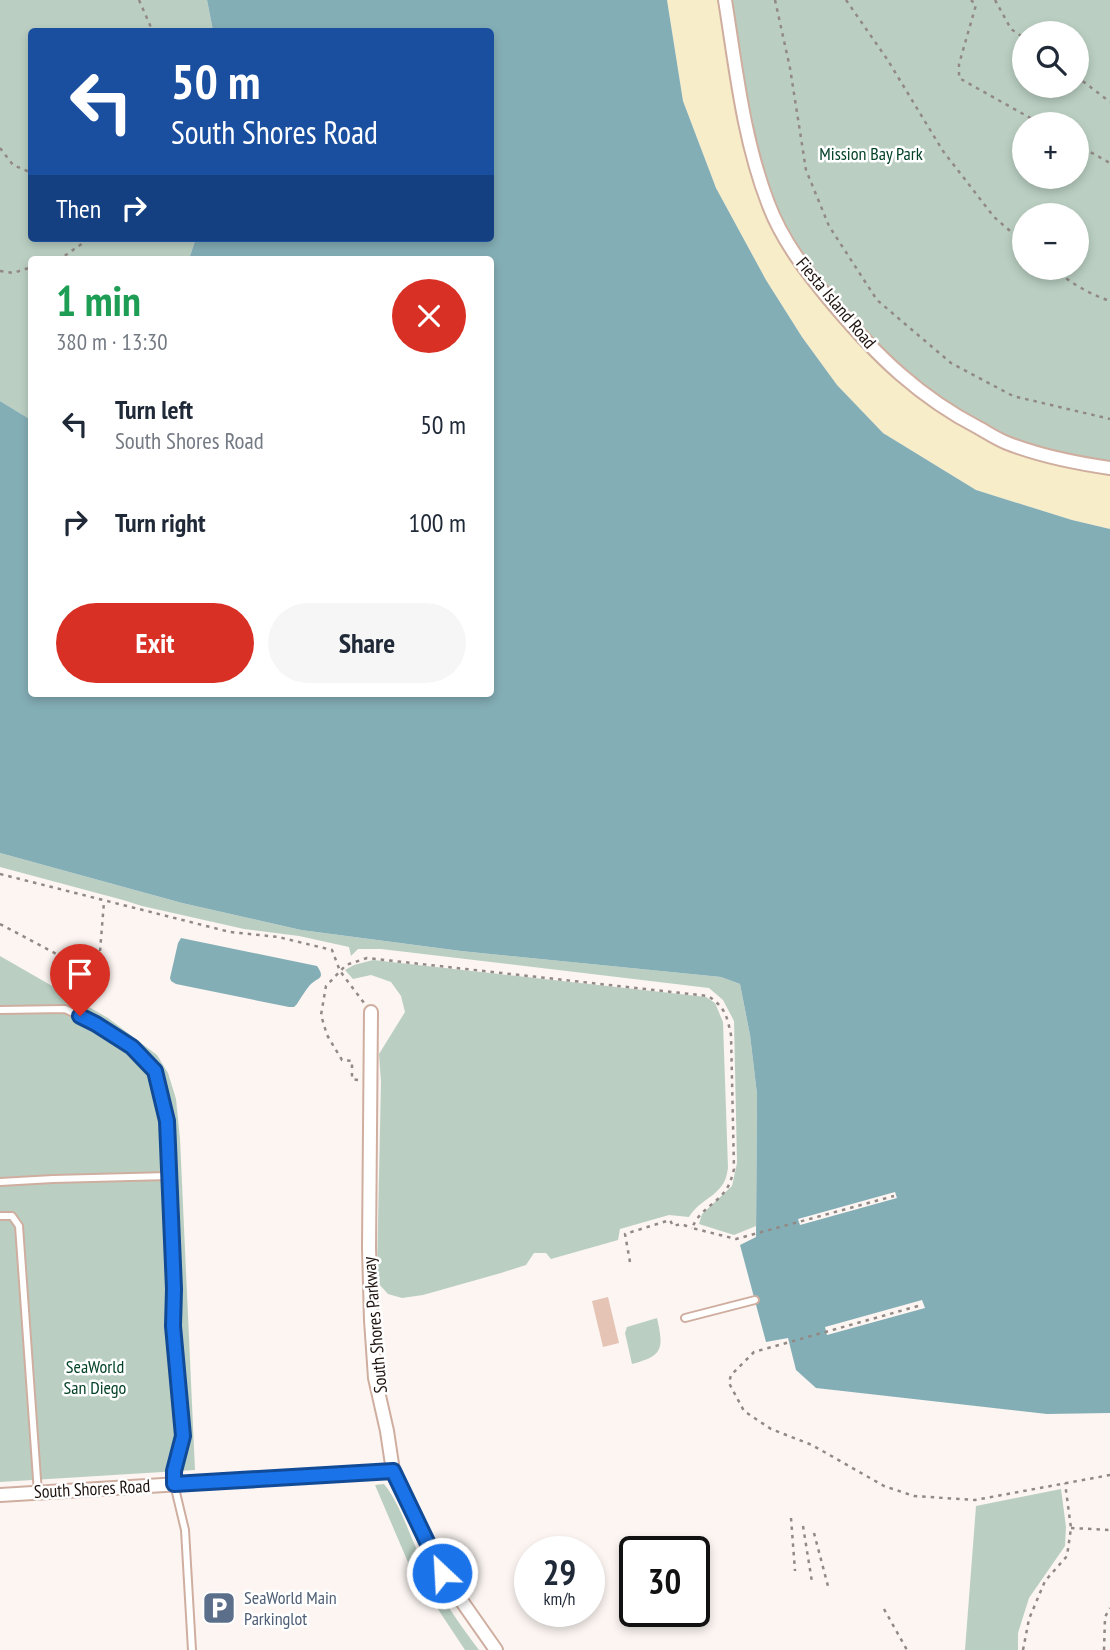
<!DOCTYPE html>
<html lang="en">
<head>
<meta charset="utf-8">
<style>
	:root { --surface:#fff; --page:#f6f6f7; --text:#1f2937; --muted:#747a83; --accent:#d93025 }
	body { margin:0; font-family:"PT Sans Narrow",sans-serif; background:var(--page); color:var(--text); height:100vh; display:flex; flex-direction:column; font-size:26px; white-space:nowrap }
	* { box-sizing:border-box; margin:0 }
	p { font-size:23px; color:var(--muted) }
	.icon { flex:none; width:38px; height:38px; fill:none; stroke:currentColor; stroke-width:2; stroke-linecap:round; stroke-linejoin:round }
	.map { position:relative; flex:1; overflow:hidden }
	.drawer { position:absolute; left:28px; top:256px; width:466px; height:441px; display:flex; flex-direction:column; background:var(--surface); border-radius:7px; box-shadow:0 4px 10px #0003 }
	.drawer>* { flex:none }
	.top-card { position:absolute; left:28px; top:28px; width:466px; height:214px; border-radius:7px; box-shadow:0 4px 10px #0003; background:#1a4fa0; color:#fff; overflow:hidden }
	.buttons { position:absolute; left:1012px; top:21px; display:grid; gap:14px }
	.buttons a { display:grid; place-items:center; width:77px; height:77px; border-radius:50%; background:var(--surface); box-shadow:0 4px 10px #0003; font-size:35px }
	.speed { position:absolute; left:514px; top:1536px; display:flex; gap:14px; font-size:35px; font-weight:700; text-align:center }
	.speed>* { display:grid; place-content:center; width:91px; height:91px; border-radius:50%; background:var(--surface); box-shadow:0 4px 10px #0003; line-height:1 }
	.speed small { font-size:18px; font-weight:400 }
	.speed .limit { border:4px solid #111; border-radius:10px; background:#fff; color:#111 }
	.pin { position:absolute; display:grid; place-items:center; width:60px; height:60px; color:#fff; margin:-72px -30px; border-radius:50% 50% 50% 0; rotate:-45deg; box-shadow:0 0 7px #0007 }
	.pin .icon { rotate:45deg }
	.me { position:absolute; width:77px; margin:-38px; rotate:335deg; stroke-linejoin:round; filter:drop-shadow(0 0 5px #0008) }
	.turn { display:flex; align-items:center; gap:24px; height:147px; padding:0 28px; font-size:32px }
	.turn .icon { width:91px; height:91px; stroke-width:2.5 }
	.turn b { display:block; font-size:49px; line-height:60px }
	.then { display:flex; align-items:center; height:66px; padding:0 28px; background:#0003; gap:14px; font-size:26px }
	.round { display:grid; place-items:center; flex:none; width:74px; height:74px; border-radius:37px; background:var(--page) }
	.overview { display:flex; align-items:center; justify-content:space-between; height:119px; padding:0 28px }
	h1 { font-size:42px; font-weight:700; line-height:52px; color:#1e9e55 }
	.action { display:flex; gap:14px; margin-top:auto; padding:14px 28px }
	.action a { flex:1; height:80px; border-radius:42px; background:var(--accent); color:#fff; font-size:28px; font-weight:700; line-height:80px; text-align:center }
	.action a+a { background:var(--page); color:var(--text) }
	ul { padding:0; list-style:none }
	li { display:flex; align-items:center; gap:21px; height:98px; padding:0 28px }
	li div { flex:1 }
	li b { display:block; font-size:26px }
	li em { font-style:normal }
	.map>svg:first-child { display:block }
	.green { fill:#bacfc2; fill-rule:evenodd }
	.sand { fill:#f7edc8 }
	.water { fill:#84aeb6 }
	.pier { fill:#fcf5f2 }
	.building { fill:#e5c3b5 }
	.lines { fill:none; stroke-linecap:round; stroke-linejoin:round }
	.service-casing { stroke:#cfaea0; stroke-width:10 }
	.minor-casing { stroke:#cfaea0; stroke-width:16 }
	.path { stroke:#928985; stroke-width:2.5; stroke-dasharray:3.5 5; stroke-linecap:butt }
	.service { stroke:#fff; stroke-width:6 }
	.minor { stroke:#fff; stroke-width:12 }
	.route-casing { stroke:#114b97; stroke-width:18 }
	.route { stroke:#1a73e8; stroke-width:12 }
	.labels { text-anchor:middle; stroke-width:5; stroke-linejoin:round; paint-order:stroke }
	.park-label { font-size:18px; fill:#034227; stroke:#fff }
	.street-label { font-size:18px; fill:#1e130e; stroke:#fff }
	.service-label { font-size:18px; fill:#4e5e75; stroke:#fff; text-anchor:start }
</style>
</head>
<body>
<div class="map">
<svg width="1110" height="1650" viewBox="0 0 1110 1650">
	<rect width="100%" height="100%" fill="#fcf5f2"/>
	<path class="green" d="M0,0H207L213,31L32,32V238H196L189,259H32L31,420L0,401Z
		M667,0H1110V529L837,385ZM1024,33H1076V86H1024ZM1024,124H1076V177H1024ZM1024,215H1076V268H1024Z
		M0,853L182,903L301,930L461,951L721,977L740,984L750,1035L757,1094L756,1226L734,1235L699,1224L702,1214L732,1186L737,1163L734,1021L723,1000L709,988L381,949H358L351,956L349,947L299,936L244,929L142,906L123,900L0,867Z
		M0,956L108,1018L157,1055L168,1073L176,1099L180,1139L195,1470L0,1482Z
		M373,960L706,997L715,1003L723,1022L728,1168C727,1173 726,1180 723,1184C714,1198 699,1201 689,1217L669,1215L620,1229L618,1240L551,1259L546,1253H534L526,1265L501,1273L423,1295L402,1298L388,1294L378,1283L377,1269L381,1082L379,1054L405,1012L401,996L391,982L371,975L353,979L345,970L354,965Z
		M657,1318C664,1349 663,1356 632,1364L625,1333L627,1327Z
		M384,1484C400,1504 407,1529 418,1552C434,1587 456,1620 479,1650H465L410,1567L375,1485Z
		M1061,1489L1066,1527L1065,1546L1029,1598L1018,1633V1650H965L976,1506Z"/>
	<path class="sand" d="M667,0H718L743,136L753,177L768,217L796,264L833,313L883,366L998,444L1110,470V529L1072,520L976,490L883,433L837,385L802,337L766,280L716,188L683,101Z"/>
	<path class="water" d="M207,0H667L683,101L716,188L766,280L802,337L837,385L883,433L976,490L1072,520L1110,529V1413L1047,1414L816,1388L796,1370L788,1338L766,1342L740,1245L756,1237L757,1094L750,1035L740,984L721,977L461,951L301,930L182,903L0,853V401L31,420L32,693H490V259H189L196,238H490V32L213,31Z
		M181,938L317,966C326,979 318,977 311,984C306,989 301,998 297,1004L294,1007H289L176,984L171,981L170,978L178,943Z"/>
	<path class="pier" d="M895,1192L897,1198L800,1225L798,1219Z
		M922,1300L925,1308L827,1335L825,1327Z"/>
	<path class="building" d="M608,1297L619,1343L603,1347L592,1301Z"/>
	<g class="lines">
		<defs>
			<path id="service" d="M0,1010L65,1009L96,1024L132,1047L155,1071L167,1121L174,1289V1326L183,1436L174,1470V1484L185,1530L192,1650
				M0,1182L53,1179L169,1176
				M0,1216H12L19,1226L38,1493
				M685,1318L755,1300"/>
			<path id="minor" d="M725,0C736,68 743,138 768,203C782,241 808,274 834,305C877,356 919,397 979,428C988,433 997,439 1007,443C1040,456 1075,463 1110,468
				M371,1012L369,1248L371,1320L375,1378L387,1431L393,1471L442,1573L496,1650
				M0,1495L393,1471"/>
		</defs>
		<use href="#service" class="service-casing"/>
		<use href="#minor" class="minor-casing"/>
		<path class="path" d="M139,0L153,32
			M775,0L790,68L806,170L829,226L877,300L951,363L1013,396L1110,419
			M846,0L887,59L943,151L994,217L1024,243
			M971,0L976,5L959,64V78L1041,124
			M995,0L1011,29L1024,38
			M1076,76L1110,102
			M1076,144L1110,163
			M0,148L13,165L32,173
			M57,259L63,257L90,238
			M1053,268C1069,282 1089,294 1110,301
			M0,271L13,273L32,267
			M0,874L230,932L278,937L332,950L340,971L364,1003
			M0,924L98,976L104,902
			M358,1080L352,1079V1061L342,1060L327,1035L321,1015L326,986L346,965L367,958L708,996C725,1007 727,1016 731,1035L734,1169C732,1177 730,1184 726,1190C715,1205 700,1209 692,1228L736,1239L894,1196
			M630,1262L625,1234L670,1220L673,1226L681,1224L692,1228
			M918,1306L754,1352L731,1375L729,1383L744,1411L771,1429L812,1445L884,1486L914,1496L975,1500L1110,1475
			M791,1518L795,1571
			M803,1526L812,1582
			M1071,1528L1110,1530
			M814,1533L829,1590
			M884,1609L907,1650
			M1023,1650L1029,1619L1045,1581L1067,1556L1071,1528L1065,1483
			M1104,1650L1105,1617L1110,1608"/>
		<use href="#service" class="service"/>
		<use href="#minor" class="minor"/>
	</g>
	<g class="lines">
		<defs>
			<path id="route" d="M80,1016L96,1024L132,1047L155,1071L167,1121L174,1289L173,1326L183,1436L174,1471V1484L393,1471L442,1573"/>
		</defs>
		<use href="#route" class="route-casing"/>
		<use href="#route" class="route"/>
	</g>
	<defs>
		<symbol id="parking-square" viewBox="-11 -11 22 22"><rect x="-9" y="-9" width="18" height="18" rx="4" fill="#5c6f8a" stroke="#fff"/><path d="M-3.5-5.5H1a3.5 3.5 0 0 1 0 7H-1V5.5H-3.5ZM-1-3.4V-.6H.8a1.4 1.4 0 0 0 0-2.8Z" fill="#fff"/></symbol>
	</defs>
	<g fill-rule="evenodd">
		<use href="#parking-square" x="200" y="1589" width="38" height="38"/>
	</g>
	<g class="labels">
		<g class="park-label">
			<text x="871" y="160">Mission Bay Park</text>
			<text x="95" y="1373">SeaWorld<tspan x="95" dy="21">San Diego</tspan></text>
		</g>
		<g class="street-label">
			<text transform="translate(836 303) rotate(50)" y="6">Fiesta Island Road</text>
			<text transform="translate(375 1325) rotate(-95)" y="6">South Shores Parkway</text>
			<text transform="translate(92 1489) rotate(-3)" y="6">South Shores Road</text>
		</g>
		<g class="service-label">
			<text x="244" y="1604">SeaWorld Main<tspan x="244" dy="21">Parkinglot</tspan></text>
		</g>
	</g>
</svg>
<div class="buttons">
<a><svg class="icon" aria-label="search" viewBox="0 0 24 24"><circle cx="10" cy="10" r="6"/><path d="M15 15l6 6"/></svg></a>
<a>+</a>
<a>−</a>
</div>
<div class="speed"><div>29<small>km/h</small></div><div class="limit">30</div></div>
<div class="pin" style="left:80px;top:1016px;background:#d93025"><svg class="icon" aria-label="arrive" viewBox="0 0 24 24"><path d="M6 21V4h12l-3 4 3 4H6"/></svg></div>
<svg class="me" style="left:442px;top:1573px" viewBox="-20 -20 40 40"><circle r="17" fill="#1a73e8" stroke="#fff" stroke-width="3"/><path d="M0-11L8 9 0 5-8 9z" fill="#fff"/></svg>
<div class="top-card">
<div class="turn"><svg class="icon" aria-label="left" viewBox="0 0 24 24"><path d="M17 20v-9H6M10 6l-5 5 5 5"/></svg><div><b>50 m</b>South Shores Road</div></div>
<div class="then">Then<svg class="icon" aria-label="right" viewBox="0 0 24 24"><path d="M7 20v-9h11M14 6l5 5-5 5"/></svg></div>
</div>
<section class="drawer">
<div class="overview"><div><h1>1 min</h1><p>380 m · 13:30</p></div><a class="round" style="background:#d93025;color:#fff"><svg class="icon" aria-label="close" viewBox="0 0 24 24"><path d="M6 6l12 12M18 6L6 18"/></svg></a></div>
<ul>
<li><svg class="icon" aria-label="left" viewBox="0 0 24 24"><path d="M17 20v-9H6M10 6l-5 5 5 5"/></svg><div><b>Turn left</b><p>South Shores Road</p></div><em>50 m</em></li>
<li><svg class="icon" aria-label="right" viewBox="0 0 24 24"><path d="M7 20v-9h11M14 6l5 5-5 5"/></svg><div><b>Turn right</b></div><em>100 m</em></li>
</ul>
<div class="action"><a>Exit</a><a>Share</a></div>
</section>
</div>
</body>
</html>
